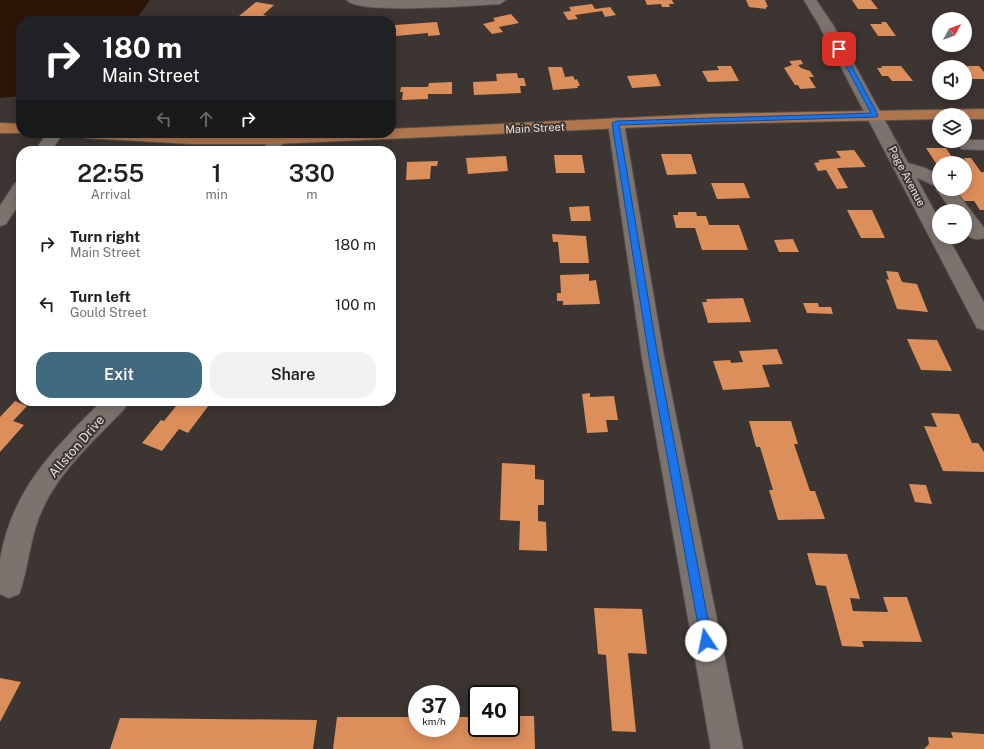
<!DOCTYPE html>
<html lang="en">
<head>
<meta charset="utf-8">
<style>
	:root { --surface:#fff; --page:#f2f2f2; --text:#202124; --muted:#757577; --accent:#416a80 }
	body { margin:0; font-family:"Public Sans",sans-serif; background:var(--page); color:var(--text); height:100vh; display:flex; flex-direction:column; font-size:15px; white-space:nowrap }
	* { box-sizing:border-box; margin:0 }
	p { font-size:13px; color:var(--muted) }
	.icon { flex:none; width:22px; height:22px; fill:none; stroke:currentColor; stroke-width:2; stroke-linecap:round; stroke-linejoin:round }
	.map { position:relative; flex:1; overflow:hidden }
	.panel { position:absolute; left:16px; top:146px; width:380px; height:260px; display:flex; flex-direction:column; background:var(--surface); border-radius:16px; box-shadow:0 2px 10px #0003 }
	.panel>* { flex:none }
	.hud { position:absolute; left:16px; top:16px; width:380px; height:122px; border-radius:16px; box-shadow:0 2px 10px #0003; background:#202124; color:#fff; overflow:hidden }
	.needle { width:26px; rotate:49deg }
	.buttons { position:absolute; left:932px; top:12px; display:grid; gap:8px }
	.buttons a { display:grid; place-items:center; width:40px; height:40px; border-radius:50%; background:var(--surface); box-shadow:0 2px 10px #0003; font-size:20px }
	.speed { position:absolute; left:408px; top:685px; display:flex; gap:8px; font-size:20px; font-weight:700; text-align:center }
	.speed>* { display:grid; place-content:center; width:52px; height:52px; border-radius:50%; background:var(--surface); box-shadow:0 2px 10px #0003; line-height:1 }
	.speed small { font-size:10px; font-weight:400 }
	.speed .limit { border:2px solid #111; border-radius:6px; background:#fff; color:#111 }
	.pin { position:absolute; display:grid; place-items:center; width:34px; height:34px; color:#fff; margin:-17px; border-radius:8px; box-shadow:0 2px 6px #0006 }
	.me { position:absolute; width:44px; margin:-22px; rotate:349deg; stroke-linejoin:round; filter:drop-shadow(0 0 3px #0008) }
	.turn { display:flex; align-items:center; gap:14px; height:84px; padding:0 20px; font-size:18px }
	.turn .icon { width:52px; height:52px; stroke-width:2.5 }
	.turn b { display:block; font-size:28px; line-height:34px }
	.lanes { display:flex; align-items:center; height:38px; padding:0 20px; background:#0003; justify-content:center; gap:20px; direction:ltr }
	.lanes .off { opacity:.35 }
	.eta { display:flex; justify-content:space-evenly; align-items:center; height:68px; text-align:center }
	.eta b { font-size:24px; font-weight:600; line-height:28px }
	.cta { display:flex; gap:8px; margin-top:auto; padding:8px 20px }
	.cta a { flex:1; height:46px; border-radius:16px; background:var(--accent); color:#fff; font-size:16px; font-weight:600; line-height:46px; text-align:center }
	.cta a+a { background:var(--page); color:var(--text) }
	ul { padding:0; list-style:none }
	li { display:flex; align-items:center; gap:12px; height:60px; padding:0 20px }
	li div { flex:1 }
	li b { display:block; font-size:15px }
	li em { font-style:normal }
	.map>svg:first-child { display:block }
	.water { fill:#2d1506 }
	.building { fill:#dc8e5b }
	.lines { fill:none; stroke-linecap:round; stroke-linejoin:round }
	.minor-casing { stroke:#5a5350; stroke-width:2 }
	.major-casing { stroke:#5a5350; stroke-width:2 }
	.minor { fill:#7b736e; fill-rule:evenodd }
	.major { fill:#af754b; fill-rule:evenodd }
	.route { fill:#1a73e8; stroke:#114b97 }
	.labels { text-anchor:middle; stroke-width:4; stroke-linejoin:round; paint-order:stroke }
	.far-street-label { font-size:11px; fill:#e7e2e0; stroke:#3c3531 }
	.street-label { font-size:13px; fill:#e7e2e0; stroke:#3c3531 }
</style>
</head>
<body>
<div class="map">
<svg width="984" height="749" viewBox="0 0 984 749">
	<rect width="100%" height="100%" fill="#3c3531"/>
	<path class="water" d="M0,0H150L135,21H21V96L0,98Z"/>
	<path class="building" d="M645,0H672L674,4H669L670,7H662L661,4L647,5Z
		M746,0H765L768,7H766V9L749,7Z
		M852,0H871L878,9H858Z
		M256,2L274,5L263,15L272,17L267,21L239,16Z
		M592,4L595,9L610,7L616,15L605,17L602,11L575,15L578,19L568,20L563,12L571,11L569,7Z
		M511,14L519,23L499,27L503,32L492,34L483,24L495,21L493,18Z
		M308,17H322L337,18L335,21H305Z
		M437,22L440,35L428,36V33L396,36L395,25Z
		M881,22H886L896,36H878L870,24H882Z
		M801,60L803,64L798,65L801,68L810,71L814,77H809L816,88L800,89L798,85H795L784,68L792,65L789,61Z
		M717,66H731L739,81L708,82L702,71L719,70Z
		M881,66H901L913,81H892L888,76H882L877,68H882Z
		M967,66H979L984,72V79H965V67H968Z
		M548,67H562L565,77L573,76L575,80L577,79L580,86H577L578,88L553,90Z
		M517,73L518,78H524L526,86H520L521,93L474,95L473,82L497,81L496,74Z
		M656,74L661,86L632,88L627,76Z
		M452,82V94H428V99L402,100L403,92H400L401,87H428L429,83Z
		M926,148H946L956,163H939V168Z
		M854,150L866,167L837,168L848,188L837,189L826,170L818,171L814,163L820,162L818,160L841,158L836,151Z
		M661,154H691L697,174L667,175Z
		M554,155H582L585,173H556Z
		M506,156L508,171L468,174L466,158Z
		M964,158H971L981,172H984V210H980L974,201H960L953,189H965V165H968Z
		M438,161L437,166H431L430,179L406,180L407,162Z
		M711,183H744L750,198L717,199Z
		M589,206L591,221H571L569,207Z
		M847,210H872L885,238H861Z
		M678,212H696L697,216H706L709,225H739L748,250H702L695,228H676L673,215H678Z
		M552,234L586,236L589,263H560L558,242H553Z
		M793,239L799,252H779L774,240Z
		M886,271L898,272L902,282L917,284L928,312L897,309L886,279L889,280Z
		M589,274V281L596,280L600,304L563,305V301H557V293H561L560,275Z
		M743,298L751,322L708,323L702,302H707L706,299Z
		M803,303H818L819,307H831L833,314L807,313Z
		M907,339L937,340L952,371L921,370Z
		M777,349L783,364L762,365L770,387L723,390L713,361L730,360L731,363L743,362L739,351Z
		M590,393V397L614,396L618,420H606L608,432L587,433L582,394Z
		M15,401L27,406L13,421L24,425L0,452V417Z
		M180,401H212L188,433L179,429L162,451L142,443L161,420L164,421Z
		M931,413L959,414L972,443H978L984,452V472L943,471L924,426L937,427Z
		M749,421H791L798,444H794L810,491H815L825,519L778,520L769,490H773L760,447H756Z
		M502,463L535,465V479L544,480V505H538V521L546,522L547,551L519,550L520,521L500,520Z
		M909,484L926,485L932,504L915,502Z
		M807,553L847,554L860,599L850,598L853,611L888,612L883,597H907L922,642L862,641L864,647L842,646L826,586L816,585Z
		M594,608L642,609L647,654L628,653L636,732L612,731L606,655L598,654Z
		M0,678L21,682L0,722Z
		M511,716H534L535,749H333L337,717H417V728H451V717H477V728H511Z
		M120,718L317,720L313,749H110Z
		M951,732L984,734V749H924L929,744L928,737L953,738Z"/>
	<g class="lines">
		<defs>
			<path id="minor" d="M347,0H506L500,4C478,5 357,15 347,0Z
				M804,0H816L833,25L908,163L925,168L939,175V189H954L984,228V238C963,244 965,225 965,211H952L936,189L937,187L916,177L939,220V237H948L984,303V330L977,328L819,25Z
				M616,118L622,120L624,123L664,357L743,749H711L642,357L608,123L610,120Z
				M47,133H63L51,151H35Z
				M275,134L281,135L283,139L280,151H264L269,135Z
				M967,140H984V150L961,149L959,145L961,141Z
				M21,181V201L6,224L0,226V206L15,183Z
				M102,401H128L125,408C93,442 54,475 38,520C29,544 28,570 19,594L9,598L0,594C0,583 0,571 0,560C12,489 54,449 102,401Z"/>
			<path id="major" d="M984,109V119H965V115H939V119L709,124L275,144H192L87,138L81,136L79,133H391V129L709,114Z
				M0,123L21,124V133H24H0Z"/>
		</defs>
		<use href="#minor" class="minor-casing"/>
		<use href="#major" class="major-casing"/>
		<use href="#minor" class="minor"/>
		<use href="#major" class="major"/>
	</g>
	<path class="route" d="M839,47L842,49L878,115L877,117L619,125L658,357L712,641L711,645L706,647L702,645L701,641L649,357L612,123L616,121L871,113L837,49Z"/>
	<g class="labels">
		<g class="far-street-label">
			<text transform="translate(535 128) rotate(-3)" y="4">Main Street</text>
			<text transform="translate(907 176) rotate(62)" y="4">Page Avenue</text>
		</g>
		<g class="street-label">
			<text transform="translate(76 446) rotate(-49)" y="5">Allston Drive</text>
		</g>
	</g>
</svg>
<div class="buttons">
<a><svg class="needle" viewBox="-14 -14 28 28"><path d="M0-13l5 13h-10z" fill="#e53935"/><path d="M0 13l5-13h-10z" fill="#757577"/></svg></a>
<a><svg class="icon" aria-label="sound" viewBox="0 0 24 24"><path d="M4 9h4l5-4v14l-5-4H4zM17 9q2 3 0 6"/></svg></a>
<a><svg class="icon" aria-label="layers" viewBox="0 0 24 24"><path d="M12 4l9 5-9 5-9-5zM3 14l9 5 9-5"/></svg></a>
<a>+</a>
<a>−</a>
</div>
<div class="speed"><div>37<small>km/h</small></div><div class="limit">40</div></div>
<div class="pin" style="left:839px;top:49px;background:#d93025"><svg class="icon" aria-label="arrive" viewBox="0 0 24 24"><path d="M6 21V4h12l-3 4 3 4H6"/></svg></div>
<svg class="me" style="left:706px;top:641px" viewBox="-20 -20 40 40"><circle r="19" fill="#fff"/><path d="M0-13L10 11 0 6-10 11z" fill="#1a73e8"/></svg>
<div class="hud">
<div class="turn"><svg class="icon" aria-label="right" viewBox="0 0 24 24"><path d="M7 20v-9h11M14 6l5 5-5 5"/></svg><div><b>180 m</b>Main Street</div></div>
<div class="lanes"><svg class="icon off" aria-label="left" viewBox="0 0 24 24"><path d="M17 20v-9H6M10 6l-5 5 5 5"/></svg><svg class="icon off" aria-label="ahead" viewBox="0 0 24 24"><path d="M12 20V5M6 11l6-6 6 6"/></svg><svg class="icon" aria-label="right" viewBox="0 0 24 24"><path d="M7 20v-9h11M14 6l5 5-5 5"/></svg></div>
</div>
<section class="panel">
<div class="eta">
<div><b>22:55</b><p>Arrival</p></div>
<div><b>1</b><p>min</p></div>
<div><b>330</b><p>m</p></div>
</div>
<ul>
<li><svg class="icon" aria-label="right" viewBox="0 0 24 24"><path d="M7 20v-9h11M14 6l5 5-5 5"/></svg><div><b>Turn right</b><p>Main Street</p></div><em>180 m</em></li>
<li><svg class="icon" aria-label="left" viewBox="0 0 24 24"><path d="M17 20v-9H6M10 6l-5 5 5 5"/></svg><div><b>Turn left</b><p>Gould Street</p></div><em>100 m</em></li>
</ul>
<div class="cta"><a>Exit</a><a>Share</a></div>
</section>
</div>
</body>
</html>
